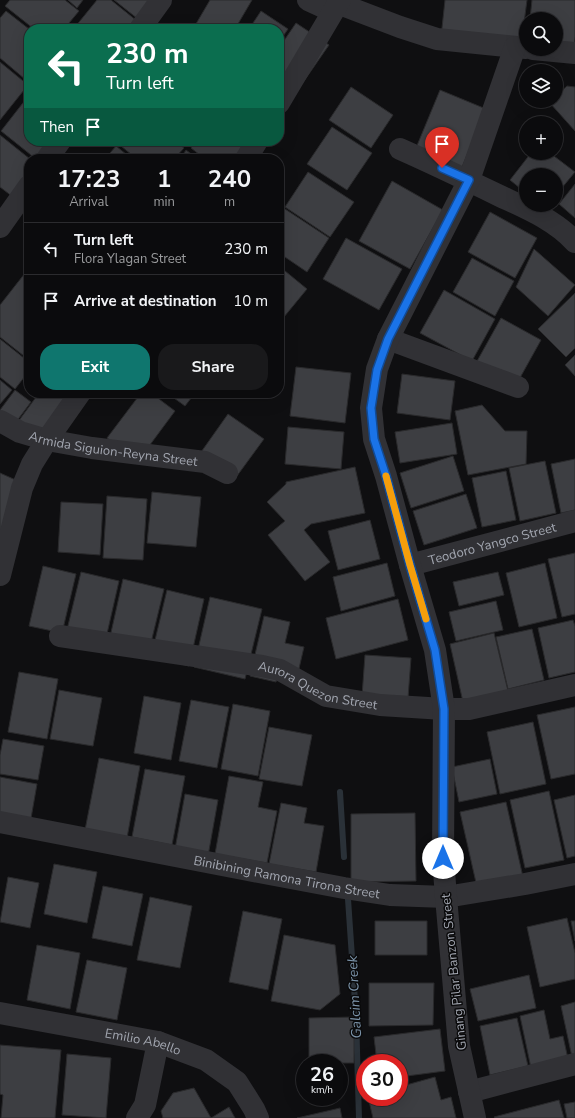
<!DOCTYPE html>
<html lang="en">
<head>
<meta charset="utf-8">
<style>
	:root { --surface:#0b0b0d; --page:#19191b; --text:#f1f3f6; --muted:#9a9b9d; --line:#2b2b2e; --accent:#0f766e }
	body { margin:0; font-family:"Nunito Sans",sans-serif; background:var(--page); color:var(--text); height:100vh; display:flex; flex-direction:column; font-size:15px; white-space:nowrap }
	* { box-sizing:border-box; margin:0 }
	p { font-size:13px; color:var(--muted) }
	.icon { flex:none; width:22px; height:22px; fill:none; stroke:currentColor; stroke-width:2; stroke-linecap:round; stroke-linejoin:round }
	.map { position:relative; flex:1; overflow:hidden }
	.drawer { position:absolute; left:24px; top:154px; width:260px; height:244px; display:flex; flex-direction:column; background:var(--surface); border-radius:16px; box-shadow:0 4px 16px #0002,0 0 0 1px var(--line) }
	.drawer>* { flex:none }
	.top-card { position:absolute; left:24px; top:24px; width:260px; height:122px; border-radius:16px; box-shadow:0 4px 16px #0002,0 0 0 1px var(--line); background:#0b6e4f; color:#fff; overflow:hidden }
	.controls { position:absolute; left:519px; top:12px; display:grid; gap:8px }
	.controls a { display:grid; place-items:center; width:44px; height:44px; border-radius:50%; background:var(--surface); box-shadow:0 4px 16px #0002,0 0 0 1px var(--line); font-size:20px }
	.speed { position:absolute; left:296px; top:1054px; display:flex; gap:8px; font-size:20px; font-weight:700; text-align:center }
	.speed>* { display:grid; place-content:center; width:52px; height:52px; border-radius:50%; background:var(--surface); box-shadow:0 4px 16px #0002,0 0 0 1px var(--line); line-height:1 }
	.speed small { font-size:10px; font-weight:400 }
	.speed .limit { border:6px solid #d22; background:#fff; color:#111 }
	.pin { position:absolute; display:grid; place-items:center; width:34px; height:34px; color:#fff; margin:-41px -17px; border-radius:50% 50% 50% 0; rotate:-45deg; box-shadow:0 0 4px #0007 }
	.pin .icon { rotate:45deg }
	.me { position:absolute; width:44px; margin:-22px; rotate:0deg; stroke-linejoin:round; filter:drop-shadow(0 0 3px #0008) }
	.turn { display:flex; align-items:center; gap:14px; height:84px; padding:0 16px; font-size:18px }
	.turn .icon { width:52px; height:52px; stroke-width:2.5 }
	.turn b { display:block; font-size:28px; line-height:34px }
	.then { display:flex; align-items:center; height:38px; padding:0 16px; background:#0003; gap:8px; font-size:15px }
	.eta { display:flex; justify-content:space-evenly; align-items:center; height:68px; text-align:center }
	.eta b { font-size:24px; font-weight:700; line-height:28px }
	.cta { display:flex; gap:8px; margin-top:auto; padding:8px 16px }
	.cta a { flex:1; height:46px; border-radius:16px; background:var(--accent); color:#fff; font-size:16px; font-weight:700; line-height:46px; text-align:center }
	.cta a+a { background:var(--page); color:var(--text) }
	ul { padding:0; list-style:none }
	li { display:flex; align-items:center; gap:12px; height:52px; padding:0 16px; border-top:1px solid var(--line) }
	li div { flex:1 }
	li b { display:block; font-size:15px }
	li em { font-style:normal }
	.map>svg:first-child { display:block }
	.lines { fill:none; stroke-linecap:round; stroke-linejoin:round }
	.stream { stroke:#2a3138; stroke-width:6 }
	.building { fill:#3d3e42; stroke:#2a2a2c }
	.minor { stroke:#313135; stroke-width:22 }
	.route-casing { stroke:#114b97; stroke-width:10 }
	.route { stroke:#1a73e8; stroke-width:7 }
	.slow { stroke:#f59e0b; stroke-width:7 }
	.labels { text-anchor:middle; stroke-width:3; stroke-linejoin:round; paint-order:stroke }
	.street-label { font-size:13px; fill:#a2a6b0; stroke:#0a0a0b }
	.water-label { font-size:14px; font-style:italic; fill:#7b93a9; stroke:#0a0a0b }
</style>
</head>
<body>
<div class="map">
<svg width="575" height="1118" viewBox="0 0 575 1118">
	<rect width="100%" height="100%" fill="#0f0f11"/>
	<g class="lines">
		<path class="stream" d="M340,792L344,857
			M348,899L356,1016L359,1118"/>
	</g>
	<path class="building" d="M10,0H65L79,11L64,29H34L5,6Z
		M68,0H83L77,8Z
		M97,0H111L142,25L139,29H77L75,27Z
		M114,0H162L143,23Z
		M210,0H252L235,29H193Z
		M445,0H527L521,46L441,37Z
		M532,0H575V37L574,46L556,44V19H530Z
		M6,11L29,29V76L26,80L0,58V18Z
		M261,11L288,29L279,42V29H249Z
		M296,23L329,45L288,104L279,98V48Z
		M0,62L28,85L0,120Z
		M567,86L575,87V131L549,102L550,101H556V96Z
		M351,87L393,115L371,148L329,120Z
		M29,90V100L24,96Z
		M440,90L486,109L462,167L416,148Z
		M26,99L29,102V141H53L38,159H36L1,131Z
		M332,127L372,153L347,190L307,164Z
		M0,135L30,159H29V177L13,197L0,187Z
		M117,141H175L184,148L174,159H137L116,142Z
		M196,141H246L250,159H205L191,148Z
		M116,146L132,159H105Z
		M186,150L198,159H180Z
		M531,153H550L575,172L556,195V175H526V193L510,180Z
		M308,172L354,202L330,237L285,207Z
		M392,181L443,210L410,269L359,241Z
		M575,184V218L559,204Z
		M279,205L329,238L307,272L279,253Z
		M490,212L537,238L515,278L468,252Z
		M346,238L402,269L379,310L323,279Z
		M534,249L575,285L548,316L516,287Z
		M472,258L514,281L495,316L453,292Z
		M279,266L307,289L279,323Z
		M29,268V360L0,337V305Z
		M444,290L495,319L472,361L420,333Z
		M575,293V348L566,357L538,329Z
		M501,318L541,340L516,385L476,363Z
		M0,339L29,362V371L15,389L0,377Z
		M575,355V376L565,365Z
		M296,367L351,373L345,423L290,416Z
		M402,374L455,381L450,420L397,413Z
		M0,380L12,390L0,404Z
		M15,390L31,402L10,430L0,422V410Z
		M39,393H62L81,407L45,454L12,430Z
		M141,393H151L175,411L138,461L107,438Z
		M167,393H195L185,406Z
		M482,405L505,431H527L526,464L468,475L455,411Z
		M228,414L264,439L234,480L199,455Z
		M452,423L457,454L400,463L395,432Z
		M288,427L344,432L341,469L285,464Z
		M453,456L464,491L411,508L400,473Z
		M575,459V510L561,513L551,464Z
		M545,461L556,513L520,521L509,468Z
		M355,467L365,513L311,524L304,530L330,562L305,581L268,535L285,521L267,502L286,484V482Z
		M506,471L516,520L482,527L472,478Z
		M0,473L27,485L0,542Z
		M152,492L201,497L196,547L147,543Z
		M466,494L477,528L424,545L413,511Z
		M107,496L147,499L143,560L103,558Z
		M61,502L103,504L100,555L58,552Z
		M370,520L380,559L338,570L328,531Z
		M575,553V614L562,617L548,559Z
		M387,563L395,596L341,611L333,577Z
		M545,563L557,618L519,627L506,573Z
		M43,566L76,574L62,633L29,626Z
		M81,572L119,581L104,647L65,638Z
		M498,572L504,595L459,606L453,582Z
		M123,579L164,589L148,655L108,646Z
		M167,590L204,599L189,666L151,657Z
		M210,597L262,609L245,679L194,667Z
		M398,599L408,640L336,659L326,618Z
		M496,601L503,630L456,641L449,612Z
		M264,616L290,622L285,643L304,647L297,677L278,673L276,682L250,676Z
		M573,620L575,626V672L549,678L538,628Z
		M532,629L544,680L508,689L496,637Z
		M494,633L508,691L463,702L450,644Z
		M365,655L411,658L408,698L362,696Z
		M19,672L58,679L47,739L8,732Z
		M59,690L102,698L93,746L50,739Z
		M144,696L181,703L171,760L134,753Z
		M191,700L229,707L217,768L179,761Z
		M233,704L270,711L258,776L221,769Z
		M575,707V774L551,779L537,715Z
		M533,722L546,784L500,794L487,732Z
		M269,727L312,735L302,786L259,779Z
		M3,739L44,746L38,780L0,774V755Z
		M99,758L140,766L127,838L85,830Z
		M490,759L497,794L459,802L452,767Z
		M145,769L185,776L172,845L132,837Z
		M229,776L263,782L258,807L277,811L267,863L215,854Z
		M0,777L37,784L30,824L0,818Z
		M549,791L564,860L525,868L510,800Z
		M185,794L218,800L208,856L175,849Z
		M575,795V856L567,858L554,800Z
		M506,802L523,877L477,887L460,812Z
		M281,803L307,808L304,823L324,826L316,872L269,864Z
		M415,813L416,881L351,882V814Z
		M54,864L97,872L87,923L44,914Z
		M8,877L39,883L30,928L0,922Z
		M103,886L143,894L132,946L92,938Z
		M150,897L192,906L180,968L137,960Z
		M243,911L282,919L268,990L229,982Z
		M567,918L575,953V979L540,987L527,927Z
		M375,921H427V955H375Z
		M571,921H575V941Z
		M284,935L335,945L340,994L320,1010L271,1001Z
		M37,945L80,953L70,1009L27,1000Z
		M87,960L127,968L117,1020L76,1012Z
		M529,975L536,1008L478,1021L470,989Z
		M369,983H434L433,1025L369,1026Z
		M575,1002V1056L572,1057L561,1006Z
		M544,1010L550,1039L563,1036L568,1059L531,1068L520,1016Z
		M354,1017V1063H309V1018Z
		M517,1018L528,1066L490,1075L480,1026Z
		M440,1029L445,1071L399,1077V1063H377L374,1037Z
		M0,1045L61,1050L55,1118H1L3,1095L0,1094Z
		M67,1054L111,1058L106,1118L62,1115Z
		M435,1077L441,1100L451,1097L456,1118H373L368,1097H399V1087Z
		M194,1088L211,1118L229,1107L235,1118H163L161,1111L173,1093Z
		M559,1100L564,1118H495L494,1117Z
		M575,1102V1118H567L564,1104Z
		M340,1108L342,1118H297Z"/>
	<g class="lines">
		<g class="minor">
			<path d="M308,0L332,11"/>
			<path d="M337,3L400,27L437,39L526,48"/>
			<path d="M140,29L161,0"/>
			<path d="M533,49L575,53"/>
			<path d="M279,103L340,0"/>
			<path d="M400,149C434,164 467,180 500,196C526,208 555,220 575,242"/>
			<path d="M47,159L60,141"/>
			<path d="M246,159L257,141"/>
			<path d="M0,227L29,186"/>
			<path d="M388,339L518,387"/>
			<path id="s1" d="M0,421L20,432L47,440L92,448L205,462L227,473"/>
			<path id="s2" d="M410,565L575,521"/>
			<path d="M0,575L22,488L32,464L47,440L80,393"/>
			<path id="s3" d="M60,636L262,666L280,670L326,696L380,705L444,709H469L575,685"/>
			<path id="s4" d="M0,822L248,870L344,888L390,895L446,897L525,884L575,874"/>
			<path id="s5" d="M0,1013L158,1042L206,1060L237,1082L254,1109L258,1118"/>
			<path d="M469,1092L575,1064"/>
			<path d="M137,1118L145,1105L158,1042"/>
			<path d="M475,1118L459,1046L446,897L443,858L444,709L435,650L410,565L386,476L374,439L371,408L377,369L388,339L469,180L515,47"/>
		</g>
	</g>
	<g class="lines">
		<defs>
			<path id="route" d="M442,168L469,180L388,339L377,370L371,408L374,439L386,476L410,565L435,650L444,709L443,858"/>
		</defs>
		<use href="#route" class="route-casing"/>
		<use href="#route" class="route"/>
		<path class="slow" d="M386,476L410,565L426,619"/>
	</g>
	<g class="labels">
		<g class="street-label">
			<text dy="5" stroke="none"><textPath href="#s1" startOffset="118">Armida Siguion-Reyna Street</textPath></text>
			<text dy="5" stroke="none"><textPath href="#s2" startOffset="85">Teodoro Yangco Street</textPath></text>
			<text dy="5" stroke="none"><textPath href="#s3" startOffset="264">Aurora Quezon Street</textPath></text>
			<text dy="5" stroke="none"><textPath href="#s4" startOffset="292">Binibining Ramona Tirona Street</textPath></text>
			<text transform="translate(453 972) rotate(-96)" y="5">Ginang Pilar Banzon Street</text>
			<text dy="5" stroke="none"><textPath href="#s5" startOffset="146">Emilio Abello</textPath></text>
		</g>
		<g class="water-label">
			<text transform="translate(354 997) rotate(-93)" y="5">Galcim Creek</text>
		</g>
	</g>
</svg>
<div class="controls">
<a><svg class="icon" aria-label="search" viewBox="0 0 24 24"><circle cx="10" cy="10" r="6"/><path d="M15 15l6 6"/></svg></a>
<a><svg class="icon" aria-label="layers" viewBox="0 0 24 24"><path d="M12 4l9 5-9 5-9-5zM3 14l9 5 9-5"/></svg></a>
<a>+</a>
<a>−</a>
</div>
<div class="speed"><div>26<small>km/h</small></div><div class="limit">30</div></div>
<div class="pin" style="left:442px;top:168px;background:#d93025"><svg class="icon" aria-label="arrive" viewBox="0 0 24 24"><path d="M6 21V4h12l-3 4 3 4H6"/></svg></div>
<svg class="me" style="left:443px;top:858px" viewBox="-20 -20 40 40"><circle r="19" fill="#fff"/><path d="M0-13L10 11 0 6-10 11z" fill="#1a73e8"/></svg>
<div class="top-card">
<div class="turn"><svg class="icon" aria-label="left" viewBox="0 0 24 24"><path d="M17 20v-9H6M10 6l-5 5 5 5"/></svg><div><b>230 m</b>Turn left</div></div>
<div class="then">Then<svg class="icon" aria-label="arrive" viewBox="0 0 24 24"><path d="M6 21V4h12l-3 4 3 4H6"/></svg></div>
</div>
<section class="drawer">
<div class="eta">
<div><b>17:23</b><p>Arrival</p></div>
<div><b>1</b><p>min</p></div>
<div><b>240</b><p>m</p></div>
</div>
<ul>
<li><svg class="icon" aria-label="left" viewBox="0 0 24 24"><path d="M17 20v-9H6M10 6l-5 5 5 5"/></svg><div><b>Turn left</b><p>Flora Ylagan Street</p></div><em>230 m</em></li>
<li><svg class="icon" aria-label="arrive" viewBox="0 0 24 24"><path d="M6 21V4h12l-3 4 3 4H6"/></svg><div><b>Arrive at destination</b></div><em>10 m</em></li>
</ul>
<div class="cta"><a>Exit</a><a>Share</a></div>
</section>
</div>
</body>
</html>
